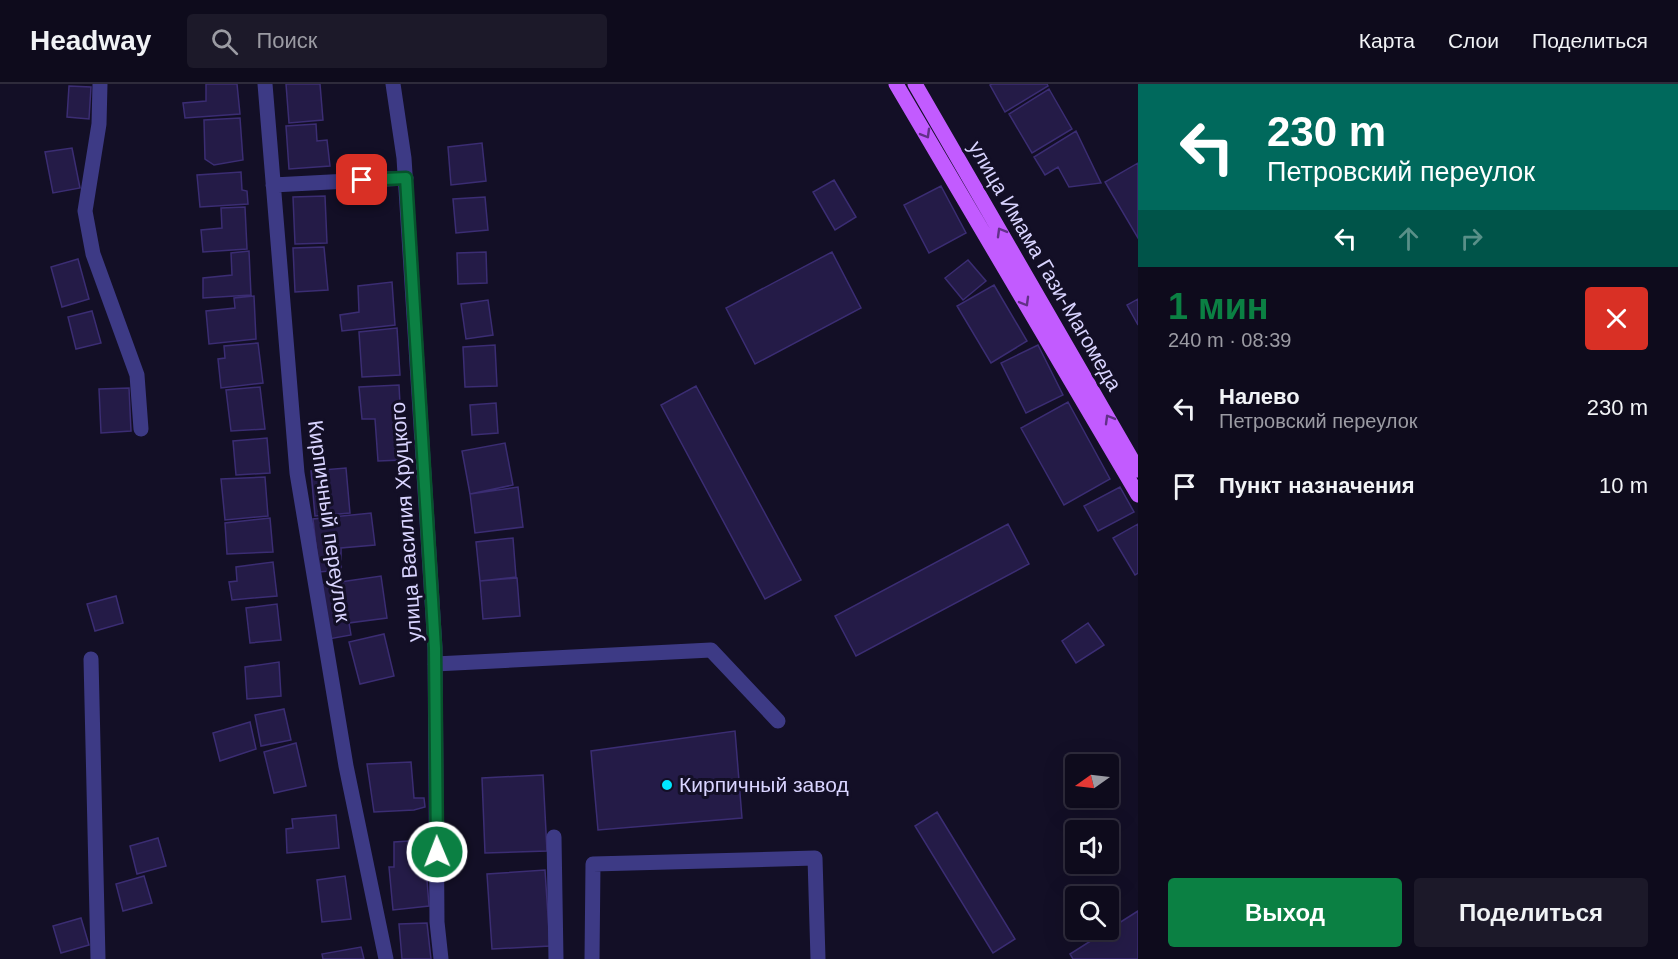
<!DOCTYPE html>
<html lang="ru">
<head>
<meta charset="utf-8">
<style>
	:root { --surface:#0e0b1c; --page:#1c1929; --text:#f1f3f6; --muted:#9b9ba3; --line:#2e2b3b; --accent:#0b8043 }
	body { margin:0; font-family:Helvetica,sans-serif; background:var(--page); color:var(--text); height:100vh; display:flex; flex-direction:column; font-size:22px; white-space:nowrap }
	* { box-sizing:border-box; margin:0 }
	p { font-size:20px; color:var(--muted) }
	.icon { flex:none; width:33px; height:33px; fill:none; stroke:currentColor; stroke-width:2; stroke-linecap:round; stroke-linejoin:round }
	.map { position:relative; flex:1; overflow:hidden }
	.details { display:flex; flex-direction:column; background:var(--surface); width:540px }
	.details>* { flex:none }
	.top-card { background:#00695c; color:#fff; overflow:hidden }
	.needle { width:39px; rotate:256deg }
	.controls { position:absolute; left:1065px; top:670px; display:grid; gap:12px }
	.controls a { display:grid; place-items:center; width:54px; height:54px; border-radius:6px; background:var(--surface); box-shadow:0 6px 24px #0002,0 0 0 2px var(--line); font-size:30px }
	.pin { position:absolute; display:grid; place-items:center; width:51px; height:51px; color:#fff; margin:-26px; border-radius:12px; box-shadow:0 3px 9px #0006 }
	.me { position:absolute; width:66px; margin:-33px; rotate:359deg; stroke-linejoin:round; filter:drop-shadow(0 0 4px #0008) }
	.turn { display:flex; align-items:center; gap:21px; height:126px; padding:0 30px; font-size:27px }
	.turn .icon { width:78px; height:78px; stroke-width:2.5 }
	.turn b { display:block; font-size:42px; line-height:51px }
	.lanes { display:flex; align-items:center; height:57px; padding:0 30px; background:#0003; justify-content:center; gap:30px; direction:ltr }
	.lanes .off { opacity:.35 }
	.round { display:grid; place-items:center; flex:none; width:63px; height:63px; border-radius:6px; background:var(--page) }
	.overview { display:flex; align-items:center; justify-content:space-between; height:102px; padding:0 30px }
	h1 { font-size:36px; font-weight:700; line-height:45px; color:var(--accent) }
	.primary-button { display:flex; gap:12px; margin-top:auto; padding:12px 30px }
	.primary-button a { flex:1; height:69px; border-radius:6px; background:var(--accent); color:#fff; font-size:24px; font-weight:700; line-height:69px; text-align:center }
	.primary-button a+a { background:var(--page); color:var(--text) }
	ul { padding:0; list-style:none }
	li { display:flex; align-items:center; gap:18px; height:78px; padding:0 30px }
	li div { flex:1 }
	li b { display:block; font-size:22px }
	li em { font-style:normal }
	header { display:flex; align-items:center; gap:36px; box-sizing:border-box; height:84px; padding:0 30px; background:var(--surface); border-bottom:2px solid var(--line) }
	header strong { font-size:28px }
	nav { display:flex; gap:33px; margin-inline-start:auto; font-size:21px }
	.search { width:420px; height:54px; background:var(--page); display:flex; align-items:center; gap:15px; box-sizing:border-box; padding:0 21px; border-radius:6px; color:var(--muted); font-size:22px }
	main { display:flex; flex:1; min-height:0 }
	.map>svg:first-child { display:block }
	.building { fill:#241b47; stroke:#3b2d73; stroke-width:1.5 }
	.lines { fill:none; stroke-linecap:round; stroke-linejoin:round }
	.minor { stroke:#3d3a85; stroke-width:15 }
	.major { stroke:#c25bff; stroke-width:15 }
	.oneway { stroke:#623188 }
	.route-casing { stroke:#07532c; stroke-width:15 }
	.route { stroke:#0b8043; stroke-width:10 }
	.poi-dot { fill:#00e5ff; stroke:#130f26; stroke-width:2 }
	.labels { text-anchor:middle; stroke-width:6; stroke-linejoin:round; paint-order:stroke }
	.street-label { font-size:21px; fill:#d9d4ff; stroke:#130f26 }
	.poi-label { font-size:21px; fill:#d9d4ff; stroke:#130f26; text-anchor:start }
</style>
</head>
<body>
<header>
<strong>Headway</strong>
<div class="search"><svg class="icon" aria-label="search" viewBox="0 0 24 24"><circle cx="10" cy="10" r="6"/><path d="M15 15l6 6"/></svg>Поиск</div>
<nav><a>Карта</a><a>Слои</a><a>Поделиться</a></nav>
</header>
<main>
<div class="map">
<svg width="1138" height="875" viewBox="0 0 1138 875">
	<rect width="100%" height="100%" fill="#130f26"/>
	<path class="building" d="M206,0H237L240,30L185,34L183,19L206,17Z
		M286,0H320L323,36L289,39Z
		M992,0H1047L1048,2L1005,28L990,1Z
		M69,2L91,3L89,35L67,33Z
		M1049,5L1072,45L1032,69L1009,30Z
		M240,34L243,76L214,81L205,75L204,36Z
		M316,40L317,57L327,56L330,82L289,85L286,42Z
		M1076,47L1101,99L1069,103L1058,83L1045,91L1034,73Z
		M482,59L486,97L451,101L448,63Z
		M72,64L80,104L53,109L45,68Z
		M1138,79V154L1105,98Z
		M241,88L242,106L247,107L248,120L200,123L197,91Z
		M834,96L856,133L835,146L813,108Z
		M941,102L966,149L929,169L904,121Z
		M325,112L327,159L295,160L293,113Z
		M485,113L488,146L456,149L453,115Z
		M245,123L247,165L203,168L201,146L222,144L221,124Z
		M324,163L328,206L295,208L293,164Z
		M249,167L251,211L203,214V194L232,191L231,169Z
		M486,168L487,199L458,200L457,169Z
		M832,168L861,224L755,280L726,224Z
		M78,175L89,215L62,223L51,183Z
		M968,176L986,197L963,216L945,194Z
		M392,198L395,241L342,247L340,231L359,228L358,202Z
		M994,201L1027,257L991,279L957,222Z
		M254,212L256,255L209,260L206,227L235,224L234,214Z
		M1138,215V241L1127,221Z
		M488,216L493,251L466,255L461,220Z
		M92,227L101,259L76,265L68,233Z
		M397,244L400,291L362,293L359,248Z
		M258,259L263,299L221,304L218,275L225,274L224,262Z
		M495,261L497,302L465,303L463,263Z
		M1038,261L1063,311L1026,329L1001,279Z
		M399,301L403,376L378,377L375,335H362L359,303Z
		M696,302L801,496L765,515L661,321Z
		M260,303L265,345L231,347L226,306Z
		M129,304L131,347L101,349L99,305Z
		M1068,318L1110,395L1064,421L1021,344Z
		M496,319L498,349L472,351L470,321Z
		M267,354L270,389L236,391L233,357Z
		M505,359L513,401L470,410L462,367Z
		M346,384L350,429L315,432L311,387Z
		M265,393L268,432L225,436L221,395Z
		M518,403L523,443L475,449L470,410Z
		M1120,403L1134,428L1098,447L1084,422Z
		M371,429L375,461L341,464V486L319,488L313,435Z
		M270,434L273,468L227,470L225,439Z
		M1008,440L1029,480L856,572L835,532Z
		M1138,440V489L1135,491L1113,454Z
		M513,454L516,493L480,497L476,458Z
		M273,478L277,512L232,516L229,498L237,497L236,483Z
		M381,492L387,534L349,539L351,551L329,555L320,501Z
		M517,494L520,532L483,535L480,497Z
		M116,512L123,539L95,547L87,520Z
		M277,520L281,556L250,559L246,524Z
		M1088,539L1104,561L1076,579L1062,557Z
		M384,550L394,592L360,600L349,558Z
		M279,578L281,612L247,615L245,583Z
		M284,625L291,656L261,662L255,631Z
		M250,638L256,665L220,677L213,649Z
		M735,647L742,734L598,746L591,667Z
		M296,659L306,702L274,709L264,668Z
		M411,678L414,714H424L425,723L414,726L374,728L367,680Z
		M543,691L547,767L485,769L482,694Z
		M937,728L1015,855L993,869L915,742Z
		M336,731L339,764L287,769L286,745L293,744L292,735Z
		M158,754L166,782L137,790L130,762Z
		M424,756L429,822L393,826L389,783H394V758Z
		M545,786L550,862L492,865L487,790Z
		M144,792L152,819L123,827L116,800Z
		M345,792L351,835L322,838L317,796Z
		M1138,827V875H1073L1070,870Z
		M81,834L89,861L61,869L53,842Z
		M427,839L431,875H402L399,840Z
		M361,863L364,875H323L322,870Z"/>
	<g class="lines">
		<path class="minor" d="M100,0L99,40L85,127L93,170L137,291L141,345
			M265,0L297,389L346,682L386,875
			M393,0L404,74L435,564L437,838L441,875
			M273,101L406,94
			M91,575L98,875
			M435,580L711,566L778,637
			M554,753L556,875
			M592,875L593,780L815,774L818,875"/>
		<path class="major" d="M896,0L1138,411
			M915,0L1138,386"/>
	</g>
	<defs><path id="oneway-chevron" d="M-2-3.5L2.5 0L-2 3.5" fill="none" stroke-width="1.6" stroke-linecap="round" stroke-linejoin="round" transform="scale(1.5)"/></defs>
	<g class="oneway">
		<use href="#oneway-chevron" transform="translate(926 50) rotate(60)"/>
		<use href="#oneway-chevron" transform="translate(1001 148) rotate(-120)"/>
		<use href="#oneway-chevron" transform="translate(1025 218) rotate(60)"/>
		<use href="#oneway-chevron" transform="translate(1109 335) rotate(-120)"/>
	</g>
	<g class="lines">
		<defs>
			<path id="route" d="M362,96L406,94L435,564L437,768"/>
		</defs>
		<use href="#route" class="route-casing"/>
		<use href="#route" class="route"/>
	</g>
	<circle class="poi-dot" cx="667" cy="701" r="6"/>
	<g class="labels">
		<g class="street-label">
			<text transform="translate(1045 182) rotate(60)" y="7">улица Имама Гази-Магомеда</text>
			<text transform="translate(329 437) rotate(82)" y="7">Кирпичный переулок</text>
			<text transform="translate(406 438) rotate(-94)" y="7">улица Василия Хруцкого</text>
		</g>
		<g class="poi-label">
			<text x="679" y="708">Кирпичный завод</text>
		</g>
	</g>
</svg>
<div class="controls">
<a><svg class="needle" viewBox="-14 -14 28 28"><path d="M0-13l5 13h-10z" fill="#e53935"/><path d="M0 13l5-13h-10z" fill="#9b9ba3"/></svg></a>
<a><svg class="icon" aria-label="sound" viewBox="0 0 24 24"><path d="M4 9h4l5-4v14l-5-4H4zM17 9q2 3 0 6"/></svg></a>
<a><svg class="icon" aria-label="search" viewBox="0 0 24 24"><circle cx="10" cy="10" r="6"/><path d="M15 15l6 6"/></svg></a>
</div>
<div class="pin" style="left:362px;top:96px;background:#d93025"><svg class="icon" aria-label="arrive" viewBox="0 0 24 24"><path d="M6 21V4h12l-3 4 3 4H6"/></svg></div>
<svg class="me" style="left:437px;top:768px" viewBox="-20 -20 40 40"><circle r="17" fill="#0b8043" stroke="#fff" stroke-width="3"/><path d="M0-11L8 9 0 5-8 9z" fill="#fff"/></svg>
</div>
<section class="details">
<div class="top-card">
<div class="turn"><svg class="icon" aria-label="left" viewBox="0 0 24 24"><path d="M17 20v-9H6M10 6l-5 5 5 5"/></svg><div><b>230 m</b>Петровский переулок</div></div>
<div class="lanes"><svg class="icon" aria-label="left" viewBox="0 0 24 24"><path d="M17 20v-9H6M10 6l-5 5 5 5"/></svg><svg class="icon off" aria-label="ahead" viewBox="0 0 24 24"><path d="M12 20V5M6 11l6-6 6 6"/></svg><svg class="icon off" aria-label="right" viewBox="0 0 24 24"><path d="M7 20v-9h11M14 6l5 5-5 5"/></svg></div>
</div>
<div class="overview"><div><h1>1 мин</h1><p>240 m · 08:39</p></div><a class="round" style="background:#d93025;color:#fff"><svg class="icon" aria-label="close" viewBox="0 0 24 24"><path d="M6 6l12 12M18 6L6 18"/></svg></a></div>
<ul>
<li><svg class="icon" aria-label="left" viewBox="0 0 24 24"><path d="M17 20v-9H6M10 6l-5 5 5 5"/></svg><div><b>Налево</b><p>Петровский переулок</p></div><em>230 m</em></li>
<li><svg class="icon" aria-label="arrive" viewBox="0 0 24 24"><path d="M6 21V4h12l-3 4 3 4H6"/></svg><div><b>Пункт назначения</b></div><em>10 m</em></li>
</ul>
<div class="primary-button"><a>Выход</a><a>Поделиться</a></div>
</section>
</main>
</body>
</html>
